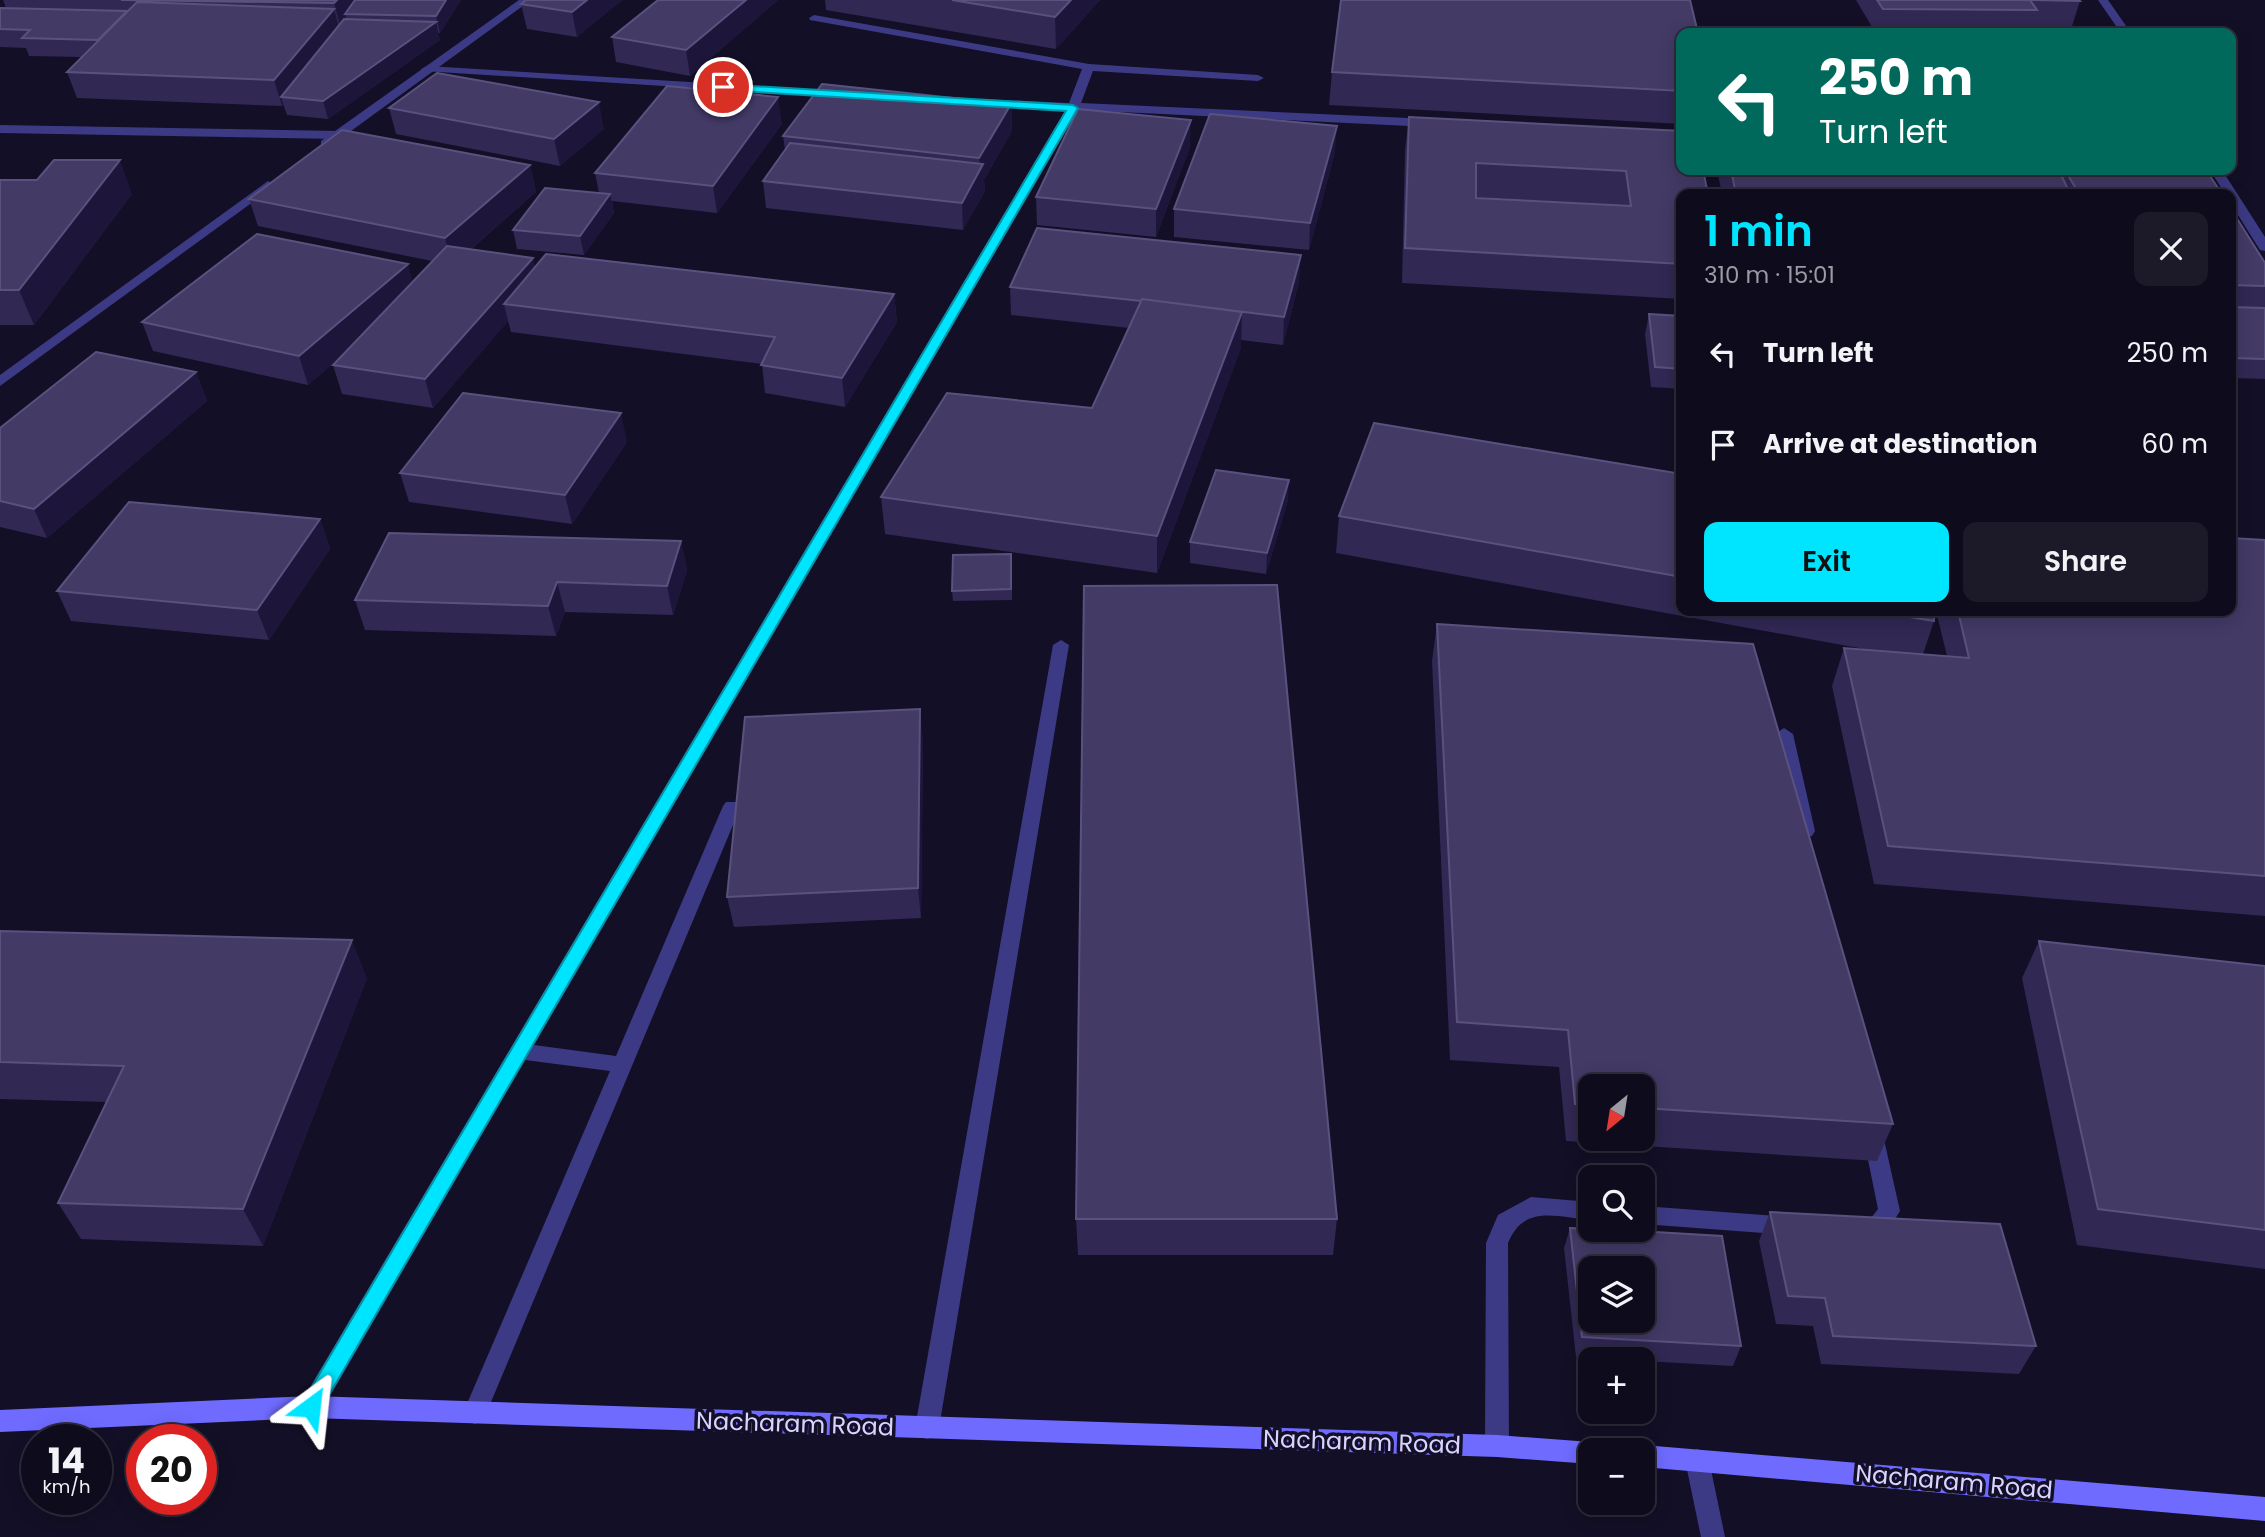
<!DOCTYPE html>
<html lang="en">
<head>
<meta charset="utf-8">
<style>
	:root { --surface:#0e0b1c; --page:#1c1929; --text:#f1f3f6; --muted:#9b9ba3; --line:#2e2b3b; --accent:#00e5ff }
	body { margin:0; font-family:Poppins,sans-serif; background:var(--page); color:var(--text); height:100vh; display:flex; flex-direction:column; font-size:26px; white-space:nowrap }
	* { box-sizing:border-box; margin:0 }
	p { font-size:23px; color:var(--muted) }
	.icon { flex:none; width:38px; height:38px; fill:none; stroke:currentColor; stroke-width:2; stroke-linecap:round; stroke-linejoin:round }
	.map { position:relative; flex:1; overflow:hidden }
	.side { position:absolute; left:1676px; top:189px; width:560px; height:427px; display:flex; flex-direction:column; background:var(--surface); border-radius:14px; box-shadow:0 4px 18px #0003,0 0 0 2px var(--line) }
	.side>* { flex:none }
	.hud { position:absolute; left:1676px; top:28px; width:560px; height:147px; border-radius:14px; box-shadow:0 4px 18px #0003,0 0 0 2px var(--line); background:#00695c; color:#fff; overflow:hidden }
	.needle { width:46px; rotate:210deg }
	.controls { position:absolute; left:1578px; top:1074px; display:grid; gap:14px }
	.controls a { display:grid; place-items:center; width:77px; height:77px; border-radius:14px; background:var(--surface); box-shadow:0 4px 18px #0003,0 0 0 2px var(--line); font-size:35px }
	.speed { position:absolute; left:21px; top:1424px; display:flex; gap:14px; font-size:35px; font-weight:700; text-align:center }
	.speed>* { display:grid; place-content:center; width:91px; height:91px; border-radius:50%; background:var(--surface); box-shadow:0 4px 18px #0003,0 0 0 2px var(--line); line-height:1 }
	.speed small { font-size:18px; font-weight:400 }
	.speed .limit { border:10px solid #d22; background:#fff; color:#111 }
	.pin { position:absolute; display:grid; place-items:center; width:60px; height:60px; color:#fff; margin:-30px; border:4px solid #fff; border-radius:50%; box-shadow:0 2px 7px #0007 }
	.me { position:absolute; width:77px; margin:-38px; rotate:30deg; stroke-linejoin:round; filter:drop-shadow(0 0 5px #0008) }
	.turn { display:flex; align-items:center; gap:24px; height:147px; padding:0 28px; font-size:32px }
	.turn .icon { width:91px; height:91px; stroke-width:2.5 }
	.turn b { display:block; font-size:49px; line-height:60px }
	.round { display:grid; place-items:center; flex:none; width:74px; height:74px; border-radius:14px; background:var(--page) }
	.summary { display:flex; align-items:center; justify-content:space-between; height:119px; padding:0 28px }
	h1 { font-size:42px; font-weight:600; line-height:52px; color:var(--accent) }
	.cta { display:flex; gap:14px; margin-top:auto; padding:14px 28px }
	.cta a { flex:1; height:80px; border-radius:14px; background:var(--accent); color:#111; font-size:28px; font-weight:600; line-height:80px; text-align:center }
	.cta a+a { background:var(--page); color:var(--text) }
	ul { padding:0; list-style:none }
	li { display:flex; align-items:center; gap:21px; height:91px; padding:0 28px }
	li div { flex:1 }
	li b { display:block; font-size:26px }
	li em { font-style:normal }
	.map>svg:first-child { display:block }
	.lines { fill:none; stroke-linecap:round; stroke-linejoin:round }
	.lane { fill:#3d3a85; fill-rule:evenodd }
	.street { fill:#3d3a85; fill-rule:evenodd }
	.secondary { fill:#6f6bff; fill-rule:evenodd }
	.wall { fill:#312854; fill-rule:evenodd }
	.shaded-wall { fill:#1d163a }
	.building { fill:#433a66; stroke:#5a527e; stroke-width:2; fill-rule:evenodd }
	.route { fill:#00e5ff; stroke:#0095a6; stroke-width:2 }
	.labels { text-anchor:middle; stroke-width:7; stroke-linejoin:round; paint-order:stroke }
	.near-street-label { font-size:24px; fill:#d9d4ff; stroke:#130f26 }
</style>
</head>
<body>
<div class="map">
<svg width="2265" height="1537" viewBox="0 0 2265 1537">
	<rect width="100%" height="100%" fill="#130f26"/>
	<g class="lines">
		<path class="lane" d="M2098,0H2108L2131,33H2121Z
			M814,15L1089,64L1258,75L1264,78L1258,81L1093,71L1081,103L1430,119L1436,123L1430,127L1078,110L534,1045L616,1056L723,806L726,802H738L741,806L483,1421L475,1424L467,1421L463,1413L610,1071L525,1060L319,1415L311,1418L303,1415L299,1407L303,1399L1066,109L982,105L976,102L982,99L1069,103L1082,69L810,20L809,18Z
			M427,66L839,91L845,94L839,97L423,71L421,69Z
			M0,125L337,131L343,135L337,139L0,133Z
			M2210,170H2222L2265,237V251L2260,250L2231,204V194H2225Z
			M1061,640L1069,645L939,1428L935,1436L927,1439L919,1436L915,1428L1053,645Z
			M1784,728L1793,734L1815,831L1812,836H1800L1797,831L1775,734Z
			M1873,1126L1880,1129L1883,1135L1900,1211L1886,1233L1866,1238L1858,1236L1855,1229L1858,1222L1871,1218L1878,1209L1863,1135L1866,1129Z
			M1531,1197L1591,1202V1220C1556,1217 1524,1204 1508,1243L1509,1446L1505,1454L1497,1457L1489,1454L1485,1446L1486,1243L1498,1215Z
			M1643,1206L1790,1217L1798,1219L1801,1226L1798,1233L1790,1235L1643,1224Z"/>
		<path class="street" d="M519,0H531L329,147H321V141Z
			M268,181L274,185L272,188L0,386V375Z
			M1697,1449L1705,1452L1709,1460L1725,1537H1701L1685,1460L1689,1452Z"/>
		<path class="secondary" d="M311,1396L1497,1435L1591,1442L1599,1445L1602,1451H1591V1464L1497,1457L311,1418L0,1432V1410Z
			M1643,1445L2265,1497V1521L1643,1467V1451H1634Z"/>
	</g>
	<path class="wall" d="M3,0H461L440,33H438L440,40L328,119L287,115L283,104L282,106L77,98L67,72L81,57L29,56L26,48L0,47V8H6Z
		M622,0L577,37L527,29L521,4Z
		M778,0L690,76L616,62L612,37Z
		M825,0H1100L1056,49L826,10Z
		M1856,0H2079L2080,1L2072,26H2032L2029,33H1773L1774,27L1875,32Z
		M1682,33V124L1329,105L1332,72Z
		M1011,104L1012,131L984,180L985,191L963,230L766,208L763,181L785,150L783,136Z
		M389,108L604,129L560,166L396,134Z
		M1409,117L1682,131V299L1402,283L1405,150ZM1476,197L1620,205L1476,198Z
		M782,124L717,213L612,201L614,213L584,255L517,249L513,230L599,193L595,173Z
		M1190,147L1156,237L1037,225L1036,197Z
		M1335,152L1309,250L1174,237V209Z
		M530,165L536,192L471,249L535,267L894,294L897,322L845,407L765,393L762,364L511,332L508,321L433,408L342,394L333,365L344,354L308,385L153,351L142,322L413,282L432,261L258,226L249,199Z
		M1717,170H2206L2222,194H1722Z
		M0,180L132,194L34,325H0Z
		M2231,209L2265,263V379L2231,378Z
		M1299,282L1283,345L1241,340V348L1157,573L885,534L881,497L1092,408L1129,328L1011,315L1010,287Z
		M1649,314L1682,316V389L1651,387L1645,334Z
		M196,372L207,401L47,538L0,527V428Z
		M627,442L572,524L409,502L400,473Z
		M1682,474V611H1934V621L1923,654L1947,656L1936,611H2231L2265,540V916L1874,884L1832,686L1844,648L1875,651L1336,553L1339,516Z
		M1288,500L1266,574L1190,563V542Z
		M320,519L330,549L269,640L71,621L57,591Z
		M681,541L687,570L673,615L565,612L556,636L365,630L355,600Z
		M1012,564V600L953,601L952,591Z
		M1437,624L1893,1124L1877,1161L1566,1141L1559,1067L1450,1060L1432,661ZM1591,1087H1643V1139H1591Z
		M923,739L921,918L734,927L727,897Z
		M0,931L367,978L263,1246L81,1239L58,1203L107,1102L0,1099Z
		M2039,941L2265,966V1269L2077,1245L2022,978Z
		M1770,1212L2036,1346L2019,1374L1821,1364L1813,1326L1776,1324L1759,1241Z
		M1076,1219H1337L1333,1255H1078Z
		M1570,1228L1741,1346L1733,1366L1643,1361V1360L1576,1357L1564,1248Z"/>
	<path class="shaded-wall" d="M337,0H362L345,14L347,21L341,28L334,3Z
		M446,0H461L440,33L436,16Z
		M587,0H622L577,37L572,12Z
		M746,0H778L690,76L686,50Z
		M1071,0H1100L1056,49L1055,17Z
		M334,9L341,34L281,97L283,104L282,106L274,80Z
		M436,22L440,40L328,119L323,101Z
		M778,97L782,124L717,213L713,186Z
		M599,102L604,129L560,166L554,139Z
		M1011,104L1012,131L984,180L985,191L963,230L962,203L980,170L979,158Z
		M1191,120L1190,147L1156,237V209Z
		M1337,126L1335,152L1309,250L1310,223Z
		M120,160L132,194L34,325L19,290Z
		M530,165L536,192L452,265L445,238Z
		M610,194L614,213L584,255L580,236Z
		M1301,255L1299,282L1283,345L1284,317Z
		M533,258L539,285L504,304L508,321L433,408L425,379Z
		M408,264L415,292L308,385L299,356Z
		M894,294L897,322L845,407L842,378Z
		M1242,312L1241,348L1157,573V536Z
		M196,372L207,401L47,538L34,509Z
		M621,413L627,442L572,524L565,495Z
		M1289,480L1288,500L1266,574L1267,553Z
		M320,519L330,549L269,640L257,610Z
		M681,541L687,570L673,615L667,586Z
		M557,582L565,612L556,636L548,606Z
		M920,709L923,739L921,918L918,888Z
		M352,940L367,978L263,1246L243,1209Z"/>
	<path class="building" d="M121,0H337L334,3Z
		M355,0H446L436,16L345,14Z
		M526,0H587L572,12L521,4Z
		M658,0H746L686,50L612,37Z
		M952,0H1071L1055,17Z
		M1341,0H1690L1698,33H1682V91L1332,72Z
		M1877,0H2079L2080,1L2030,0L2037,10L1883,9Z
		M137,2L334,9L274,80L67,72Z
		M0,8L127,11L98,40L22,38L30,30L0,29Z
		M344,19L436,22L323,101L281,97Z
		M1774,27L1910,33H1776Z
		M437,73L599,102L554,139L389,108Z
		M822,84L1011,104L979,158L783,136Z
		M667,86L778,97L713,186L595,173Z
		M1078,109L1191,120L1156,209L1036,197Z
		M1210,114L1337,126L1310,223L1174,209Z
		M1409,117L1682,131V170H1703L1708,194H1682V264L1405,248ZM1476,163L1626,171L1631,206L1476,198Z
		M342,130L530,165L445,238L249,199Z
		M790,143L983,164L962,203L763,181Z
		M54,160H120L19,290H0V180H37Z
		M1731,170H2059L2070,194H1736Z
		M2065,170H2206L2222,194H2079Z
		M545,188L610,194L580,236L513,230Z
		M2231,209L2265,263V286L2231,285Z
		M1037,228L1301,255L1284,317L1142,299L1141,301L1010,287Z
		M257,234L408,264L299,356L142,322Z
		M447,246L533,258L425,379L333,365Z
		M546,254L894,294L842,378L761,365L775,337L504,304Z
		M1142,299L1242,312L1157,536L881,497L947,393L1092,408Z
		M2231,307L2265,308V359L2231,358Z
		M1649,314L1682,316V369L1655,367Z
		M96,352L196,372L34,509L0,501V428Z
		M463,393L621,413L565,495L400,473Z
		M1374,423L1682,474V577L1339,516Z
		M1216,470L1289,480L1267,553L1190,542Z
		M129,502L320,519L257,610L57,591Z
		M389,533L681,541L667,586L557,582L548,606L355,600Z
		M2231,538L2265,540V876L1888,846L1844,648L1969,658L1958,611H2231Z
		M1011,554V589L952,591L953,555Z
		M1277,585L1337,1219H1076L1084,586Z
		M1874,611H1934V621Z
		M1437,624L1753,644L1893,1124L1643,1108V1087H1591V1105L1575,1104L1568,1030L1457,1022Z
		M920,709L918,888L727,897L745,717Z
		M0,931L352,940L243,1209L58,1203L124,1066L0,1062Z
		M2039,941L2265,966V1230L2098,1209Z
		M1770,1212L2000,1224L2036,1346L1833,1336L1825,1298L1788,1296Z
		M1570,1228L1591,1229V1230H1621L1722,1236L1741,1346L1582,1337ZM1591,1269H1643V1321H1591Z"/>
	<path class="route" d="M719,84L1073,105L1078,108L318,1414L311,1417L304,1414L300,1407L304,1400L1066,111L723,90L718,87Z"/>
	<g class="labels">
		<g class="near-street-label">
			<text transform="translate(795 1424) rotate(2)" y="8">Nacharam Road</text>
			<text transform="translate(1362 1442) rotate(2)" y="8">Nacharam Road</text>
			<text transform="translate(1954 1482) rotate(5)" y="8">Nacharam Road</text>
		</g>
	</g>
</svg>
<div class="controls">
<a><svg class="needle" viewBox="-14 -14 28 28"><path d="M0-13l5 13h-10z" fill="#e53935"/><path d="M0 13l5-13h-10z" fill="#9b9ba3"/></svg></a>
<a><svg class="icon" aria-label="search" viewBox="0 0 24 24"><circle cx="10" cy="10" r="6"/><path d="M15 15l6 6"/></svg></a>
<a><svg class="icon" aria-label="layers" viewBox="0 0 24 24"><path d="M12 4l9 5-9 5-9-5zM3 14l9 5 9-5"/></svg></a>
<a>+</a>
<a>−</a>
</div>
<div class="speed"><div>14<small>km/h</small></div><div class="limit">20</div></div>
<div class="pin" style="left:723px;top:87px;background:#d93025"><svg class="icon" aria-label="arrive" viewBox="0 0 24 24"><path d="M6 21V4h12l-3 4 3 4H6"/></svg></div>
<svg class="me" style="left:311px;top:1407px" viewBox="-20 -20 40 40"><path d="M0-17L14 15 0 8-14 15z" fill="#00e5ff" stroke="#fff" stroke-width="4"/></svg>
<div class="hud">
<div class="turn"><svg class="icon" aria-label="left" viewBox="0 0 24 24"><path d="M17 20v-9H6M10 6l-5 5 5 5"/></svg><div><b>250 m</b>Turn left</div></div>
</div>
<section class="side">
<div class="summary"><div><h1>1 min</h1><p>310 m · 15:01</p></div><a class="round"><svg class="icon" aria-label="close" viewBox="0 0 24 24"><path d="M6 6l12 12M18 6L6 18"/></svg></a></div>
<ul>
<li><svg class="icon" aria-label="left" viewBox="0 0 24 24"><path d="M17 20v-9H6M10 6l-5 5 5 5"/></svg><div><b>Turn left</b></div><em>250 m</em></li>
<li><svg class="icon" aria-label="arrive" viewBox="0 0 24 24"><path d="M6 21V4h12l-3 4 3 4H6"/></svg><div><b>Arrive at destination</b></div><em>60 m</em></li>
</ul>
<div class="cta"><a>Exit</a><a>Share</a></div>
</section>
</div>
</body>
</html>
